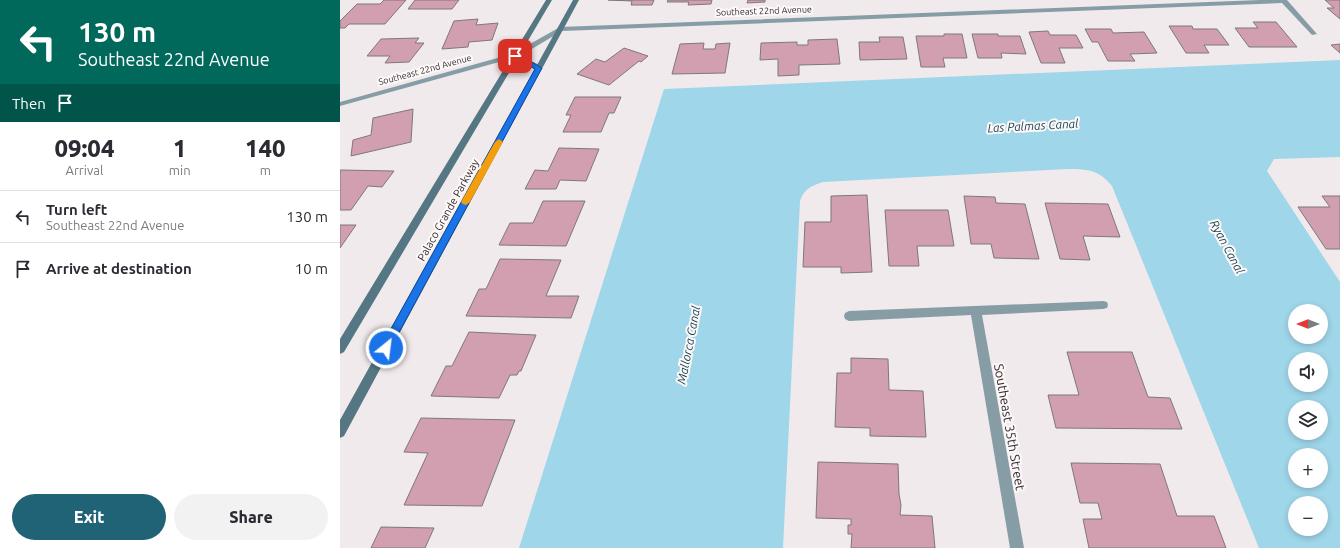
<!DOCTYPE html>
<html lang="en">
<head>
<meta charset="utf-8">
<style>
	:root { --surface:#fff; --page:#f2f2f3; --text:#2b2b33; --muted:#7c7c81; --line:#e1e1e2; --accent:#206276 }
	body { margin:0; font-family:Ubuntu,sans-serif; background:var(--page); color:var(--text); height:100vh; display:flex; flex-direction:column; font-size:15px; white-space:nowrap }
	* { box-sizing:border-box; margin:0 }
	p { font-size:13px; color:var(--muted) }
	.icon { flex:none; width:22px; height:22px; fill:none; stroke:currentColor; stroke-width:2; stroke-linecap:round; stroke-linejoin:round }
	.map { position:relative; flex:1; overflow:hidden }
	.panel { display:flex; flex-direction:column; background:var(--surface); width:340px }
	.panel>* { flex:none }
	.guide { background:#00695c; color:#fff; overflow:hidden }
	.needle { width:26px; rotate:270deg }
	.tools { position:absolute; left:948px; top:304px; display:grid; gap:8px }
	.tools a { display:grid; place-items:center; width:40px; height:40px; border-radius:50%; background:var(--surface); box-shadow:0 2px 6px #0003; font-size:20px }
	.pin { position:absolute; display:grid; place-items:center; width:34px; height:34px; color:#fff; margin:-17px; border-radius:8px; box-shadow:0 2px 6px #0006 }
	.me { position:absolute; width:44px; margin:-22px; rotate:29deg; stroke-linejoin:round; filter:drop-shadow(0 0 3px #0008) }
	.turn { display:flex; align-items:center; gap:14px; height:84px; padding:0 12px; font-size:18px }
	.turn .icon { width:52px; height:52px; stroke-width:2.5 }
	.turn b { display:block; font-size:28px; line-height:34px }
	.then { display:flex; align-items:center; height:38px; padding:0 12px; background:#0003; gap:8px; font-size:15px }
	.eta { display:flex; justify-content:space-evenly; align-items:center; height:68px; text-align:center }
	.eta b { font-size:24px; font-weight:800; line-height:28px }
	.action { display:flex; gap:8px; margin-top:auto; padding:8px 12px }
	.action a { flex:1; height:46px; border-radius:24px; background:var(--accent); color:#fff; font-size:16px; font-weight:800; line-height:46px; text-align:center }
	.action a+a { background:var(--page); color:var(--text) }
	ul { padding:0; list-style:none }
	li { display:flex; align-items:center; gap:12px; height:52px; padding:0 12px; border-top:1px solid var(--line) }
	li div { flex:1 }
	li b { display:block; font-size:15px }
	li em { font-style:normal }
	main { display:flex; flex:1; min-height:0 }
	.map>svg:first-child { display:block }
	.water { fill:#9fd6e9; fill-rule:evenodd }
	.building { fill:#d19faf; stroke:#7e787a }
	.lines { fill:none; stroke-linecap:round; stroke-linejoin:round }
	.street { fill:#879da5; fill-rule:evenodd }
	.secondary { fill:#557783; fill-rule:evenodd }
	.route { fill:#1a73e8; stroke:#114b97 }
	.slow { fill:#f59e0b }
	.labels { text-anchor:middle; stroke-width:4; stroke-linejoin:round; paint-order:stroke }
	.far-street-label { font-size:9px; fill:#302d2e; stroke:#fef8f9 }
	.street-label { font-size:11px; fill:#302d2e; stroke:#fef8f9 }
	.water-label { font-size:12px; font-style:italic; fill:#164553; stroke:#fef8f9 }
	.near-street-label { font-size:13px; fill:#302d2e; stroke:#fef8f9 }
</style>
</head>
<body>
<main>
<section class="panel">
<div class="guide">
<div class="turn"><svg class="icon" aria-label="left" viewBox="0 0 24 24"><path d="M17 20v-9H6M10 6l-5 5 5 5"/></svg><div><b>130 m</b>Southeast 22nd Avenue</div></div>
<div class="then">Then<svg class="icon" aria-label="arrive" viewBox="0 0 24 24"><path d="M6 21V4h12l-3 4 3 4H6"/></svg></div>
</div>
<div class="eta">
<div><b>09:04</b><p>Arrival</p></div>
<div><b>1</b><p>min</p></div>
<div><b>140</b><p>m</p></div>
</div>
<ul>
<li><svg class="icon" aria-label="left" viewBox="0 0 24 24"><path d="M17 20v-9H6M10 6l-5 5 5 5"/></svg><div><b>Turn left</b><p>Southeast 22nd Avenue</p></div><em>130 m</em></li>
<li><svg class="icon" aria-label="arrive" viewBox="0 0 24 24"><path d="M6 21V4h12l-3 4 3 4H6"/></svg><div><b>Arrive at destination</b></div><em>10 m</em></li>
</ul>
<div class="action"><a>Exit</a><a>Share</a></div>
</section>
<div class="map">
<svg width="1000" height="548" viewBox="0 0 1000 548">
	<rect width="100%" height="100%" fill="#f1eaec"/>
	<path class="water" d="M1000,60V157L934,159L927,171L1000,282V548H919L772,186C759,170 748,169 728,169L483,182C471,186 464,189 460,201L443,548H179L324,89ZM955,311H981V337H955ZM955,359H981V385H955ZM955,407H981V433H955ZM955,455H981V481H955ZM955,503H981V529H955Z"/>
	<path class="building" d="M44,0H66L45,24H9L5,28H0V21L17,4H40Z
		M75,0H119L112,9H68Z
		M268,0H314L312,5H291L292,1Z
		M328,0H372L371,4L348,5L349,2H327Z
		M408,0H425V2L407,3Z
		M985,0H1000V19L987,8H994Z
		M138,19L136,25L158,23L152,40L129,42L128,47L102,49L114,21Z
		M913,22H936L957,47H909L895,28H918Z
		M829,26H852L853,29H877L889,45H864L869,53H846Z
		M745,29H771L773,33L804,32L817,53L790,54L795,61H768L758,42H752Z
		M708,31L710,35H736L743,48H719L725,63H701L689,32Z
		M604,34H622L627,58H603L605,67H581L576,36H604Z
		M632,34H658V36H680L686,54L661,53L662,58H638Z
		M539,37H563L567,59L520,60L519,42H540Z
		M79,38L75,43H84L69,62L45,63L50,56H27L41,39Z
		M497,39L500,64L459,65V75L438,76V59L420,60L421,43L457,42V45H468V40Z
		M364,43L363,49H375L376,44L390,43L385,73L332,74L340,44Z
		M1000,44V53L991,45Z
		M284,48L308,56L301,62L299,61L269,85L237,74L256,59L265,62Z
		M235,97H281L274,113H269L261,132H223L231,115H226Z
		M73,109L71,142L11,156L13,140L31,135L33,118Z
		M219,148L259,149L246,181L220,180L216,189H185L195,170L208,171Z
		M0,170L54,171L42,187L28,186L11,210H0Z
		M527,195L532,272L501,273V267H463L465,222H491V196Z
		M624,196L655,197L656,203L685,204L699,259L654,258L651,244H631Z
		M982,196H1000V249H986L958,207H990Z
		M203,201H245L226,246L159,245L170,223H193Z
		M705,203L768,204L780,237L743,236L750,260L720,259Z
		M545,210H608L614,246H577L579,266H549Z
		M0,225H16L0,248Z
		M160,259L221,260L206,296H239L231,318L126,316L139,289H146Z
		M129,332L196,335L181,371H179L177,375H170L159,398L91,396L106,366H112Z
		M727,352H792L808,397L830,398L842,429L716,428L708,395H739Z
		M511,358L548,359L549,390L583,391L586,437L530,436V428L495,427L497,373H511Z
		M81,418L175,420L142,506L64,505L88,453L64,452Z
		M478,462L558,464L559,494L561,505L560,515L592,516L595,548H511L512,534H508V525H511V519L476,518Z
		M731,463L820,464L837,516H874L886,548H749L743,519H762L758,503H740Z
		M41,527L94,528L85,548H31Z"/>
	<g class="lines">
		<path class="street" d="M920,0H947L977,34L972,35L942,3L222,31L180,56L202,66V70H196L174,58L0,106V102L172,54L220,27Z
			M763,301L767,302L768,305L767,308L763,309L642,315L684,548H670L631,315L509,321L505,319L504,316L505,313L509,311Z"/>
		<path class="secondary" d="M206,0H212L4,352L0,354V339Z
			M233,0H239L4,436L0,438V420Z"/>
	</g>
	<path class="route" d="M173,54H178L202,68L49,351L46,352L42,351L41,348L42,345L195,69L173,57Z"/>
	<path class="slow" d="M159,139L163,142L130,202L126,205L123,204L121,202L155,142Z"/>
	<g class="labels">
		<g class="far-street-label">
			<text transform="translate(424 11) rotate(-2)" y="3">Southeast 22nd Avenue</text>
			<text transform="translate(85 70) rotate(-15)" y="3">Southeast 22nd Avenue</text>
		</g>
		<g class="street-label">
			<text transform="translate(108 210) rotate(-61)" y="4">Palaco Grande Parkway</text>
		</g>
		<g class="water-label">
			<text transform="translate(693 126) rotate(-3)" y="4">Las Palmas Canal</text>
			<text transform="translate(887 247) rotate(62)" y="4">Ryan Canal</text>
			<text transform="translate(349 345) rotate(-79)" y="4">Mallorca Canal</text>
		</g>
		<g class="near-street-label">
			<text transform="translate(670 427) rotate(80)" y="5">Southeast 35th Street</text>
		</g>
	</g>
</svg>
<div class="tools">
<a><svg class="needle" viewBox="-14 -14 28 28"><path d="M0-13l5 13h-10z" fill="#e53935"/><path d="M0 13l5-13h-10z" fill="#7c7c81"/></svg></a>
<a><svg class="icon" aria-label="sound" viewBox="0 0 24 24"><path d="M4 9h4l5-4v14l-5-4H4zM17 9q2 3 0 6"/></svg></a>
<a><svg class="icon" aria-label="layers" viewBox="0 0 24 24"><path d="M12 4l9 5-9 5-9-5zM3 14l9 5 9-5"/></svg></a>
<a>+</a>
<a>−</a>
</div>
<div class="pin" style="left:175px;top:56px;background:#d93025"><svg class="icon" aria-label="arrive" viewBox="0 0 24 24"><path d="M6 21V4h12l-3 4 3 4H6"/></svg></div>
<svg class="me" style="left:46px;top:348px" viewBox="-20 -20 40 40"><circle r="17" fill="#1a73e8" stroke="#fff" stroke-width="3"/><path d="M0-11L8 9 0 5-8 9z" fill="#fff"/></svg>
</div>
</main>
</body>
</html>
